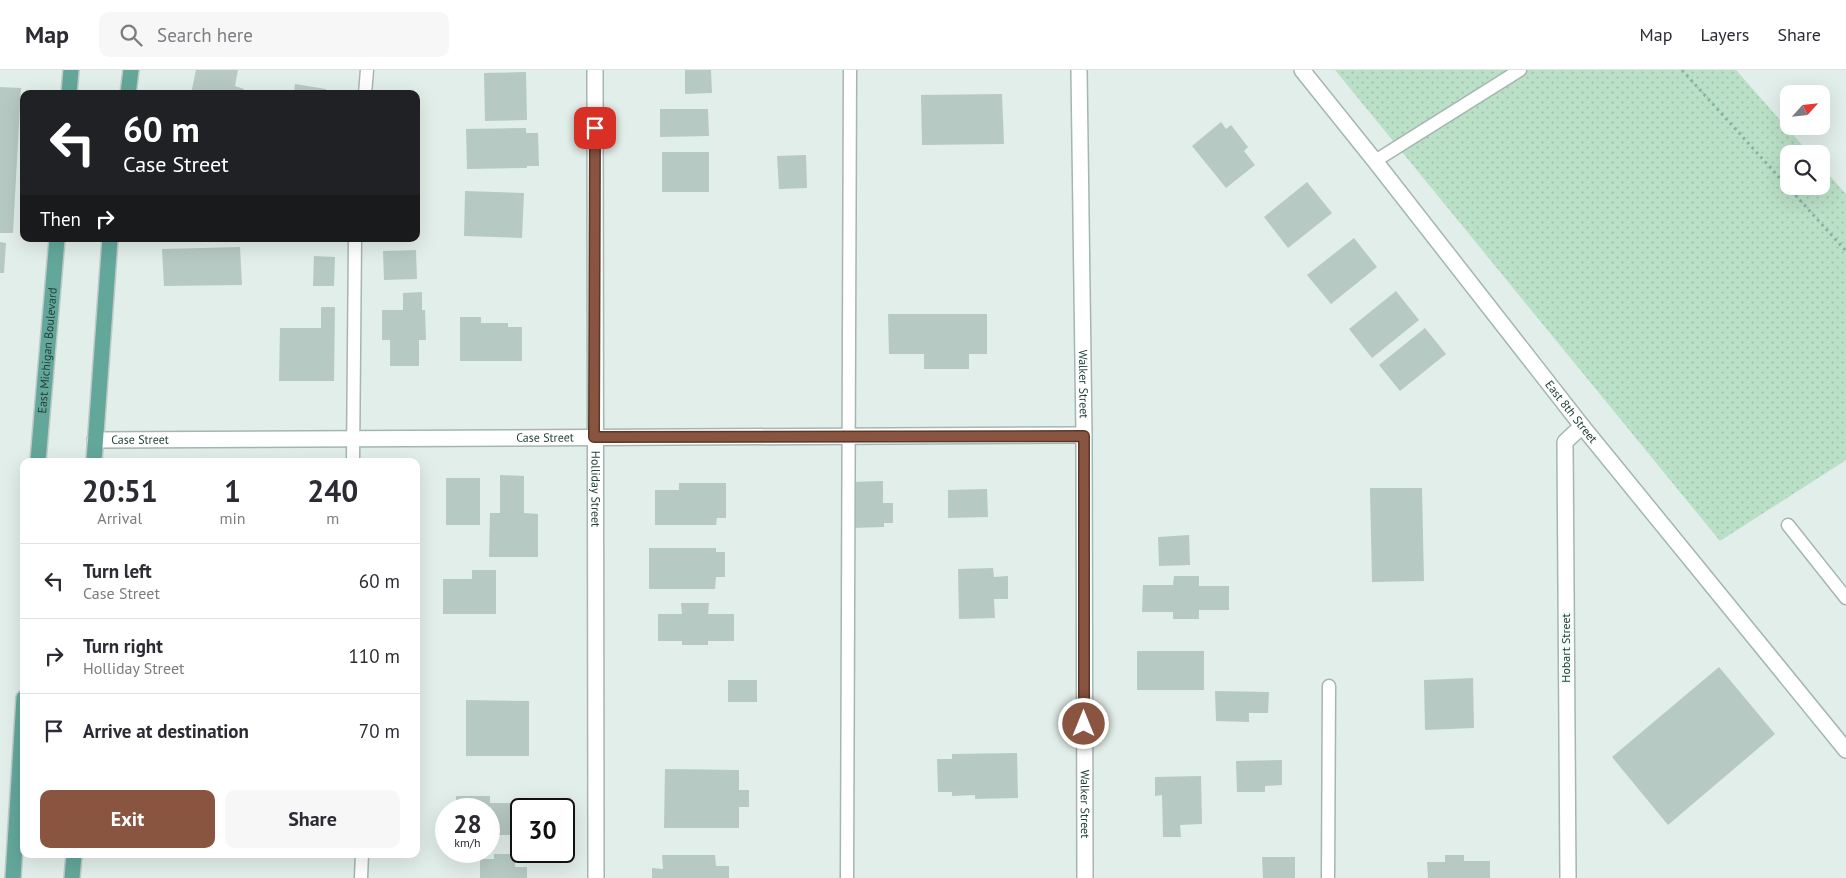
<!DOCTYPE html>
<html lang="en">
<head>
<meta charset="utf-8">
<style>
	:root { --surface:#fff; --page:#f7f7f7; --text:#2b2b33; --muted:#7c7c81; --line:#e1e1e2; --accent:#895440 }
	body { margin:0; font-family:"PT Sans",sans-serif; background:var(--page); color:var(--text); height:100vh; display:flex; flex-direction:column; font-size:19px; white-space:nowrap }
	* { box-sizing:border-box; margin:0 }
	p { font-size:16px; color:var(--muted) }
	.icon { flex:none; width:28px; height:28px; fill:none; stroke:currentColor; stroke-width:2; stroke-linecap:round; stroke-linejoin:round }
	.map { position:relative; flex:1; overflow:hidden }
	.details { position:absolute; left:20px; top:388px; width:400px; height:400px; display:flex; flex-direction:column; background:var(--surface); border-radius:10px; box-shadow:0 5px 20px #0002 }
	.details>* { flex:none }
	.banner { position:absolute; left:20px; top:20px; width:400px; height:152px; border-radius:10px; box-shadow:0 5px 20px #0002; background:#202124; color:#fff; overflow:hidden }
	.needle { width:32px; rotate:63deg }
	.tools { position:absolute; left:1780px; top:15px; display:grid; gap:10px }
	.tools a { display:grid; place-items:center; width:50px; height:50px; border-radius:10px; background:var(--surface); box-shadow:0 5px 20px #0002; font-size:25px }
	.speed { position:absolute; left:435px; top:728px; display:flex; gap:10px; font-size:25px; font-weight:700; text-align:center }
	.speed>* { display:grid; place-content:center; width:65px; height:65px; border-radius:50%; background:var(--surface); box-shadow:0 5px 20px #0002; line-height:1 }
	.speed small { font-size:12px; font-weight:400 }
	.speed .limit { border:2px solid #111; border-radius:8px; background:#fff; color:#111 }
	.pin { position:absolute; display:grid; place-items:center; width:42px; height:42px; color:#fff; margin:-21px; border-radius:10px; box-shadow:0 2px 8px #0006 }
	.me { position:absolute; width:55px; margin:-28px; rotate:0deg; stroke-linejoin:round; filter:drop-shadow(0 0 4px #0008) }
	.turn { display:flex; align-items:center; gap:18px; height:105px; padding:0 20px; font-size:22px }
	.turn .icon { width:65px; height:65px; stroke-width:2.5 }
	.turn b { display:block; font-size:35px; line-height:42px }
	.then { display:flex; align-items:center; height:48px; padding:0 20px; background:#0003; gap:10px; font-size:19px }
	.eta { display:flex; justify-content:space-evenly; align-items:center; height:85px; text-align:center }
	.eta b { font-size:30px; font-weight:700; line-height:35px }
	.action { display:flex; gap:10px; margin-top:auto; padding:10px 20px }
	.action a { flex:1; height:58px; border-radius:10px; background:var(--accent); color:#fff; font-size:20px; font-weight:700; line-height:58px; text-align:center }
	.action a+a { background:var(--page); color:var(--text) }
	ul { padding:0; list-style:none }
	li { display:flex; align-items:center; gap:15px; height:75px; padding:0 20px; border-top:1px solid var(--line) }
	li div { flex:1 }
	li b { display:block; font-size:19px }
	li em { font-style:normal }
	header { display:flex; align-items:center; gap:30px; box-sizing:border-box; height:70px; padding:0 25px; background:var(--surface); border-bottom:1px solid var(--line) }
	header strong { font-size:24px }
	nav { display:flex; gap:28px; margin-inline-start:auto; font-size:18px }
	.search { width:350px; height:45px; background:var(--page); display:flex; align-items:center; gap:12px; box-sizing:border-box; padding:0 18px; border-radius:10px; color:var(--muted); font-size:19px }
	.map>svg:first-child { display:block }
	.park { fill:url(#park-dots) }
	.building { fill:#b7c9c3 }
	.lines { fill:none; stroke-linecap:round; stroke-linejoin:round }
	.service-casing { stroke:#a4b6b1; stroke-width:15 }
	.minor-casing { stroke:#a4b6b1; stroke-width:18 }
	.tertiary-casing { stroke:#a4b6b1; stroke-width:18 }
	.primary-casing { stroke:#c1cac8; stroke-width:18 }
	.path { stroke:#80b4a7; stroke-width:3; stroke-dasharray:2.5 4; stroke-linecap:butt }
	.service { stroke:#fff; stroke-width:12 }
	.minor { stroke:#fff; stroke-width:15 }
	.tertiary { stroke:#fff; stroke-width:15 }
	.primary { stroke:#63a79a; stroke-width:15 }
	.route-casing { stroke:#59372a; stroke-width:12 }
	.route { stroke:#895440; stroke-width:9 }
	.labels { text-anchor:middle; stroke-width:4; stroke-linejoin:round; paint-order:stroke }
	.street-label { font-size:12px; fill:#21403a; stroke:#f3faf7 }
</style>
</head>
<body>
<header>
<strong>Map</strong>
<div class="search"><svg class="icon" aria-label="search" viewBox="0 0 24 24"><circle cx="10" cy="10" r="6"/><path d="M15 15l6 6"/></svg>Search here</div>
<nav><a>Map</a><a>Layers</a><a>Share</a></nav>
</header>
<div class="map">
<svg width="1846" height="808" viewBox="0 0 1846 808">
	<defs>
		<pattern id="park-dots" width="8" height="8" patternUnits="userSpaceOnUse" patternTransform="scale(1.25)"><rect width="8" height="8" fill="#bae0c7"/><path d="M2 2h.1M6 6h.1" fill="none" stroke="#a0c1ac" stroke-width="1.8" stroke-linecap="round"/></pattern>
	</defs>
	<rect width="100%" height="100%" fill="#e2eee9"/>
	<path class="park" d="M1335,0H1736L1810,84H1789V116H1821V96L1846,124V390L1720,471Z"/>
	<path class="building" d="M196,0H238L235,16L244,19L243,24H191Z
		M685,0H711L712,23L685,24Z
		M526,2L527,50L485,51L484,3Z
		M295,14L326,19L325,24H294Z
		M0,17L21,18L13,163H0Z
		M1002,24L1004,74L922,75L921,25Z
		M660,39H708L709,66L660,67Z
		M1221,52L1226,59L1231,55L1248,77L1244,81L1255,95L1226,118L1192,76Z
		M526,58V63H538L539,96H527V98L467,99L466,59Z
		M662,82H709V122H662Z
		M806,85L807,118L779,119L777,86Z
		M1307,112L1332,143L1288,178L1264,147Z
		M465,121L524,123L522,168L464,166Z
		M1354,168L1377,197L1331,234L1307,205Z
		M0,172L6,173L4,203H0Z
		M240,177L242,215L164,216L162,179Z
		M416,180L417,209L384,210L383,181Z
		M314,186L335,187L334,216H313Z
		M1396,221L1419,250L1372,288L1349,259Z
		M422,222V240H425L426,270H419V296H390V270H382V240H403V223Z
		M321,237H335L334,311H279L280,258H321Z
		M888,244H987V284H969V299H924V284H889Z
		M460,247H481V253H508V257H522V291H460Z
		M1425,258L1446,284L1400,321L1379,295Z
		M500,405L524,406V443L538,444V487H489L490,443H500Z
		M446,408H480V455H446Z
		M883,411V433H893V453H884V457L851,458V412Z
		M679,413H726V448H717L716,455H655V420H679Z
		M1370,418H1422L1424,511L1372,512Z
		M987,419L988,447L948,448V420Z
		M1189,465L1190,495L1159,496L1158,467Z
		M649,478H716V482H725V507H716L715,519H649Z
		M993,498L994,507L1008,506V529H994L995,548L959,549L958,499Z
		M472,500H496V544H443V509H472Z
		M1174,506H1199V516H1229V540H1199V549H1173V542H1142L1143,515H1173Z
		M681,533H709L708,544H734V571H708V575H682V571H658V544H682Z
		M1137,581H1204V620H1137Z
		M1719,597L1775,664L1668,755L1612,687Z
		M1473,608L1474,658L1425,660L1424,610Z
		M728,610H757V632H728Z
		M1215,621L1269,622L1268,643H1249V652L1216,651Z
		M466,630L529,631V686H466Z
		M1017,683L1018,728L975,729V725L952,726V722H938L937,689H952V684Z
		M1282,690V715L1265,716V722H1237L1236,691Z
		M665,699L739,700V720H749V737H739V758H664Z
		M1201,706L1202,754L1180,755L1181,767H1163L1162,725L1155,726V707Z
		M456,726H490V733H525V739H521V765H489V739H456Z
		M494,784H515V797H527V808H480V789H494Z
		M662,785H715L716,796H729V808H652V798L663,799Z
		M1445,785H1464V791H1490V808H1428L1427,792H1445Z
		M1262,787H1295V808H1263Z"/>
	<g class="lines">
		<defs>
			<path id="service" d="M365,24L367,0
				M1375,91L1520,0
				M353,391L355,169
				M1788,455L1846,528
				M361,808L362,784
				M847,808L850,0
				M1328,808L1329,616"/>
			<g id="minor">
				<path id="s1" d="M595,0L596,808"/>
				<path id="s2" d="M1079,0L1084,365L1085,808"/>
				<path id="s3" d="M95,370L1084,365"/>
				<path d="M1568,808L1565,372L1582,356"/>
			</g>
			<g id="tertiary">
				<path id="s4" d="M1302,0L1375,91L1582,356L1846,680"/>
			</g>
			<g id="primary">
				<path d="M69,24L71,0"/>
				<path d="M128,24L131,0"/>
				<path id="s5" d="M38,391L57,169"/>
				<path d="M94,391L110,169"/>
				<path d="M13,808L24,628"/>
				<path d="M72,808L74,784"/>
			</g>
		</defs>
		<use href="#service" class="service-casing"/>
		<use href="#minor" class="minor-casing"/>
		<use href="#tertiary" class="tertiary-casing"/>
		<use href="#primary" class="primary-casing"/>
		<path class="path" d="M1682,0L1846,181"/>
		<use href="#service" class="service"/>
		<use href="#minor" class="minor"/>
		<use href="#tertiary" class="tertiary"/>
		<use href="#primary" class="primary"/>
	</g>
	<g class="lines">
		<defs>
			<path id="route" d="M595,58L594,367L1084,366V654"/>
		</defs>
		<use href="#route" class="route-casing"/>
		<use href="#route" class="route"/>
	</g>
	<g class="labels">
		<g class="street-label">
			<text dy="4" stroke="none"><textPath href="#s5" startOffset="111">East Michigan Boulevard</textPath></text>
			<text dy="4" stroke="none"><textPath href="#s2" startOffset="314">Walker Street</textPath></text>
			<text dy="4" stroke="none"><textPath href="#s4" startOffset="435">East 8th Street</textPath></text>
			<text dy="4" stroke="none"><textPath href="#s3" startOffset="450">Case Street</textPath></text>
			<text dy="4" stroke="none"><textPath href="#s3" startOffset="45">Case Street</textPath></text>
			<text dy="4" stroke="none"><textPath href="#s1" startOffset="419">Holliday Street</textPath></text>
			<text transform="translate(1566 578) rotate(-90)" y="4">Hobart Street</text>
			<text dy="4" stroke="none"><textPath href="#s2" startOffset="734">Walker Street</textPath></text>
		</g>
	</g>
</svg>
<div class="tools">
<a><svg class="needle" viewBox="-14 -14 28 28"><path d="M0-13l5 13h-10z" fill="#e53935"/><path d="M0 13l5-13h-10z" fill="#7c7c81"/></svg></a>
<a><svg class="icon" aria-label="search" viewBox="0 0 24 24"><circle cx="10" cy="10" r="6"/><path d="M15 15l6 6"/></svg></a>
</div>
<div class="speed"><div>28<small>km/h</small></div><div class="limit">30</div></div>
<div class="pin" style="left:595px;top:58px;background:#d93025"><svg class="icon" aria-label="arrive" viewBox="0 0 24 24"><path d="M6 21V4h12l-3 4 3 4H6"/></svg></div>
<svg class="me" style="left:1084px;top:654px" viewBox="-20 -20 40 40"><circle r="17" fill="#895440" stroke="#fff" stroke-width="3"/><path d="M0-11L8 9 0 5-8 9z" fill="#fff"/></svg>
<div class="banner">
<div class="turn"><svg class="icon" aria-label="left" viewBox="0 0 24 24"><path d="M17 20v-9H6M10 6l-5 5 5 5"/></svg><div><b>60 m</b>Case Street</div></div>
<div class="then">Then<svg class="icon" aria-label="right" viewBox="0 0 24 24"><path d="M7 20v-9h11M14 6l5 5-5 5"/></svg></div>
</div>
<section class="details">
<div class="eta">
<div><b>20:51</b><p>Arrival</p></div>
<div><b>1</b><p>min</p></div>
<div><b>240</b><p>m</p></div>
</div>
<ul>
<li><svg class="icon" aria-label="left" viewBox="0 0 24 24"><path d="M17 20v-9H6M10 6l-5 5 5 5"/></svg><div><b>Turn left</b><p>Case Street</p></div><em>60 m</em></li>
<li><svg class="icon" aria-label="right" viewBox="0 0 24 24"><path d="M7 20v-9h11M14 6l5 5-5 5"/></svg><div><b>Turn right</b><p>Holliday Street</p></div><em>110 m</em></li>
<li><svg class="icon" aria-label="arrive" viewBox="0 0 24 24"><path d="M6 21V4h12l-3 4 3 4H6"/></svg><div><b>Arrive at destination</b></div><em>70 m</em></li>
</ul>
<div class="action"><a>Exit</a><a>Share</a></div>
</section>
</div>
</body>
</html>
